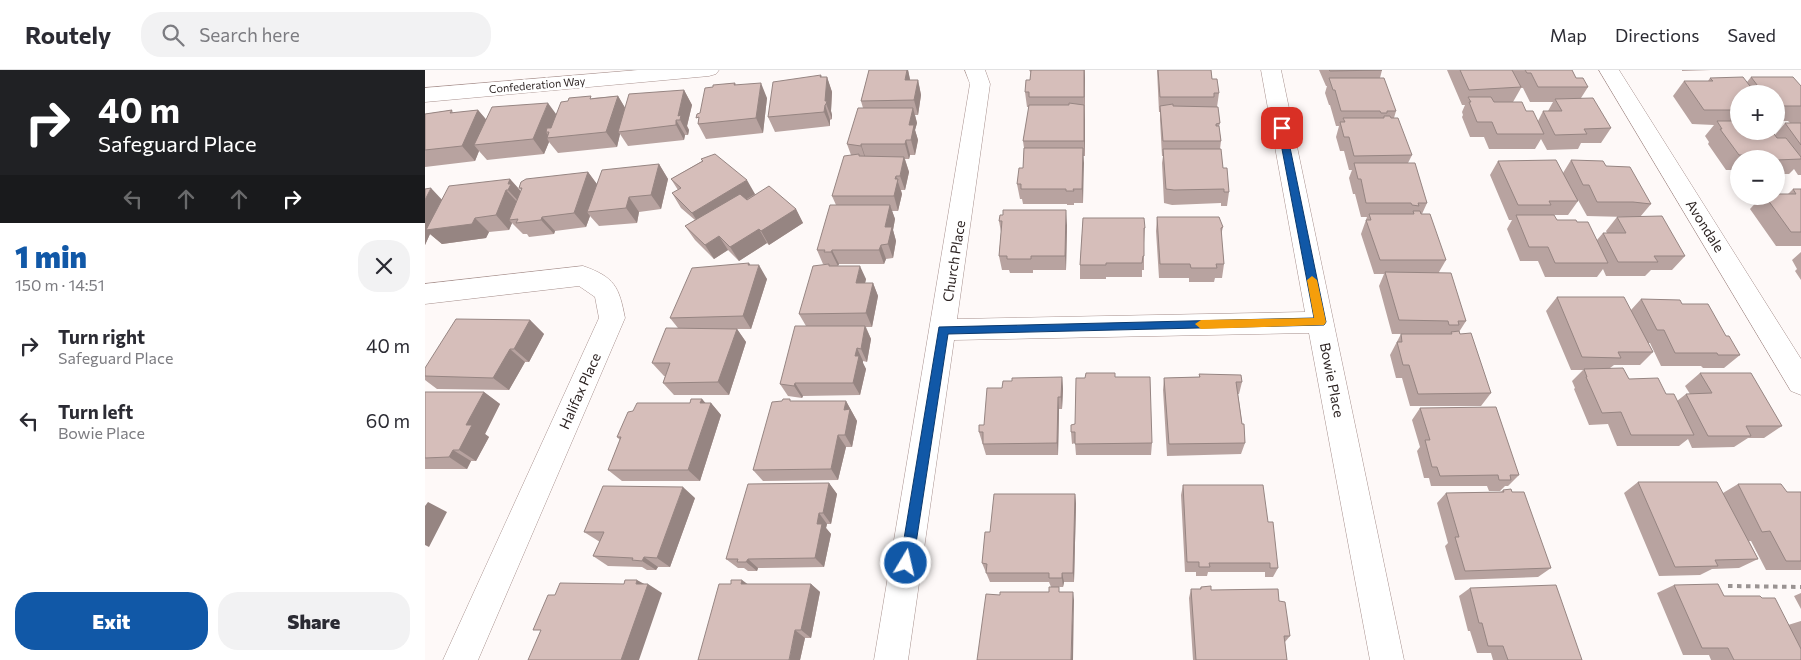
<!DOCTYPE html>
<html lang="en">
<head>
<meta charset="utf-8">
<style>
	:root { --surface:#fff; --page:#f2f2f3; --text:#2b2b33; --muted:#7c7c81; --line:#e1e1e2; --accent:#1158a7 }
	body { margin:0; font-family:Commissioner,sans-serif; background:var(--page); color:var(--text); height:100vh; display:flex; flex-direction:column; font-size:19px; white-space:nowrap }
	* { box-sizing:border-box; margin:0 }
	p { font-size:16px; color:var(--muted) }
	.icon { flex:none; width:28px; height:28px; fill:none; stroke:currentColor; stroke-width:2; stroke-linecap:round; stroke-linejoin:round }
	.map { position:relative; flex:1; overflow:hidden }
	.drawer { display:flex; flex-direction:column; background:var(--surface); width:425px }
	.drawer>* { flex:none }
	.banner { background:#202124; color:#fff; overflow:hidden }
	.fabs { position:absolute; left:1305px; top:15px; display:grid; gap:10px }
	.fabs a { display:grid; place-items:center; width:55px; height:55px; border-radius:50%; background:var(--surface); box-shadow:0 2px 8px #0003; font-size:25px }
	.pin { position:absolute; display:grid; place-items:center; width:42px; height:42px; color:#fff; margin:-21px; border-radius:10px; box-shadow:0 2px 8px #0006 }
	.me { position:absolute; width:55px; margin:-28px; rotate:9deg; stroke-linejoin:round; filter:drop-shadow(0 0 4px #0008) }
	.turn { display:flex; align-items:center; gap:18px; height:105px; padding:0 15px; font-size:22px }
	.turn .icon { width:65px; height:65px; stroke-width:2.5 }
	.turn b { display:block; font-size:35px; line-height:42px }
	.lanes { display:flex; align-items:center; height:48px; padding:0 15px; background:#0003; justify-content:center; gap:25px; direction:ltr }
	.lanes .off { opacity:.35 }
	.round { display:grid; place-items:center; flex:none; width:52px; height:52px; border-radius:20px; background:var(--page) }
	.overview { display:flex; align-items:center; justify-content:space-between; height:85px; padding:0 15px }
	h1 { font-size:30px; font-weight:800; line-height:38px; color:var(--accent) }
	.primary-button { display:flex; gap:10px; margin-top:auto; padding:10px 15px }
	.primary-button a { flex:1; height:58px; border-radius:20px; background:var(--accent); color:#fff; font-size:20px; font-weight:800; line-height:58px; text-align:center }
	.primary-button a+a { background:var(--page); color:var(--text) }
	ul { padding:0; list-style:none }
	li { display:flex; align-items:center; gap:15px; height:75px; padding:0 15px }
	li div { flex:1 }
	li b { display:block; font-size:19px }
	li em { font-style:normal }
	header { display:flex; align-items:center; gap:30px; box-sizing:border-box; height:70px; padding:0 25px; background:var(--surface); border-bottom:1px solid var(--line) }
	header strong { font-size:24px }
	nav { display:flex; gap:28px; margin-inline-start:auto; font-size:18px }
	.search { width:350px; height:45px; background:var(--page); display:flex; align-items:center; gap:12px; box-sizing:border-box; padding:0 18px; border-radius:20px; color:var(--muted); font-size:19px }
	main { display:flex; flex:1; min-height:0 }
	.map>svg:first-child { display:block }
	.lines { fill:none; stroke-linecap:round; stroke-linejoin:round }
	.minor-casing { stroke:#a7908d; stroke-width:1 }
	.path { stroke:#9a9392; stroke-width:4; stroke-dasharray:4.5 4.5; stroke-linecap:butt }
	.minor { fill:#fff; fill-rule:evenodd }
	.wall { fill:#b8a3a0; fill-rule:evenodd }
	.shaded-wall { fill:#968582 }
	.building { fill:#d6beba; stroke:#968582 }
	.route { fill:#1158a7; stroke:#0b396d }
	.slow { fill:#f59e0b }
	.labels { text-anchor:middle; stroke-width:5; stroke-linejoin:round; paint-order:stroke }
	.far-street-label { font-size:11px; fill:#2e2524; stroke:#fff }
	.street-label { font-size:14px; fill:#2e2524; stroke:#fff }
</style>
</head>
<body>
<header>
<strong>Routely</strong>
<div class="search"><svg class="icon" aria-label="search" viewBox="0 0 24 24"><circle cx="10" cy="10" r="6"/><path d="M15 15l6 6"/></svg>Search here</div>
<nav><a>Map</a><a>Directions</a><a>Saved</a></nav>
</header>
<main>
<section class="drawer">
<div class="banner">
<div class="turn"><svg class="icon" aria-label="right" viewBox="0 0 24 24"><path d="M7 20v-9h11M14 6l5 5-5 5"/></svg><div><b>40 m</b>Safeguard Place</div></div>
<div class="lanes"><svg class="icon off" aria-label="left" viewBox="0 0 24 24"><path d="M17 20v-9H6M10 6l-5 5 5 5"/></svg><svg class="icon off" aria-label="ahead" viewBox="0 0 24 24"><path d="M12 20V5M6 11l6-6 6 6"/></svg><svg class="icon off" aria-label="ahead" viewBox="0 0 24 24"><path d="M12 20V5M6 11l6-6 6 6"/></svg><svg class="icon" aria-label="right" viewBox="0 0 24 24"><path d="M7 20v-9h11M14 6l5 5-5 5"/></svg></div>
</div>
<div class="overview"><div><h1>1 min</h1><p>150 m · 14:51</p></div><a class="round"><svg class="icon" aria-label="close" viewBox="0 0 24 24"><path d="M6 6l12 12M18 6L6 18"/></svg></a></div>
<ul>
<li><svg class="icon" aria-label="right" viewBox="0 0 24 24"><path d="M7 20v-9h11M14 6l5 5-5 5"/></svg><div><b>Turn right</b><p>Safeguard Place</p></div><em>40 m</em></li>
<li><svg class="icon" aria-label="left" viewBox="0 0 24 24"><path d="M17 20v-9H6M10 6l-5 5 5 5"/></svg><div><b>Turn left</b><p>Bowie Place</p></div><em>60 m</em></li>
</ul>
<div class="primary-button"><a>Exit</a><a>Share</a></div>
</section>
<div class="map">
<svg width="1376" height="590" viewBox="0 0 1376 590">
	<rect width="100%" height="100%" fill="#fef9f8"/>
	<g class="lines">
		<defs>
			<path id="minor" d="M213,0H294L291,4L284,6L0,32V18Z
				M540,0H560L565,14L532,249L880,242L836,0H856L979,590H945L884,263L529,270L483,590H449L545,14Z
				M1174,0H1194L1376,289V325L1366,321Z
				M158,196C190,207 194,217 200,248L53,590H18L174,248L170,227L154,216L0,234V214Z"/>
		</defs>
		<use href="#minor" class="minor-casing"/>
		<path class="path" d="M1303,516L1376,517"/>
		<use href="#minor" class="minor"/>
	</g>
	<path class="wall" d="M444,0H483L485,10H493L496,25L493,45H490L492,53L490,60L493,70L490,85H485L484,89H480L484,102L480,120H476L477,124L473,141H467L470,149L468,160L471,171L468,188L461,189L459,194H414L413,196L441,209L440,213H448L453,226L447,257H441L446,269L442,292L438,291V293L441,299L435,325L378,326L377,328L363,326L355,314L381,256L374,244L403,194H398L392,180L411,135L407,126L426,85L422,74L438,38L436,31Z
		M604,0H660V86H658V133H649V135H642V134H598L597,129H595L592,114L598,98L599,78L598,71L604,37H602L600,22L605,10L606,3Z
		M732,0H786L787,9L794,23L792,37L795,53L794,57L796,71L795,79L798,98L804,122L802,136H796V133L747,135L739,133L737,93L738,86H737L735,50V42H734Z
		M894,0H957L955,8L971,41L969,48L987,85L983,93L1002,133L997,144L1021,190L1014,202L1041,251L1034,262L1066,323L1056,336H985L977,308H971L965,285L976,264H1000H967L954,216L959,204H949L936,164L942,147H936L930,124H928L924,108L927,100H924L919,81H915L911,67L914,56H911L905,35H904L900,23L902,16H901Z
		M1022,0H1147L1151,8L1163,17L1156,28L1186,58L1176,73H1156L1153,79L1122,80L1116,69L1110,79H1064L1059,67H1045L1037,47L1038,45L1037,42L1040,35H1037ZM1096,18H1098L1105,32H1128L1123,41H1118L1113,51L1101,41L1088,32Z
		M1257,0H1286L1257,1Z
		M396,5V7H402L407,22L406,41L407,45V49L405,50V56L350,62L343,47Z
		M1326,7L1376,16V105H1373L1369,99L1364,104H1351V89H1314V100H1301L1283,74L1284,72L1280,66L1289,55L1267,54L1248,26L1259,11H1283L1285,8L1322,12ZM1314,24H1351V51H1363L1365,53H1360L1350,65L1309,51L1314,46Z
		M310,13L311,15L342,28L338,63L281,69L273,54L275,43L288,17Z
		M259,20L267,35L262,56L264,60L263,65H260L259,70L203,76L195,64L192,77L133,83L124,72L119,84L62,90L54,81L50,91L0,97V44L27,40L28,43L53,40L61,50L131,44L168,28L193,26L200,38Z
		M276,89L330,124L371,139L378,153L344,175L342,173L314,191L303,180L289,189L270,170L260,156L270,150L256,138L247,123L253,120L246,109L277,91Z
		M1146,90L1181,96L1226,134L1215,147L1260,186L1247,200H1226L1220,206H1181L1178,199L1172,207H1120L1113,191H1095L1082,159L1087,150H1084L1065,105L1073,91L1138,103ZM1153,130L1162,146L1201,147H1192L1181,161L1182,163H1178L1172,170L1132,150L1129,145H1143L1153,131Z
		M234,94L243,109L236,139L214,142L212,153L174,156L165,146L161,157L130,161L129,164L104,167L102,164H98L87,153L84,160L64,162L61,168L17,174L5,164L0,175V119L17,130L85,109L96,121V120L94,118L163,102L172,114Z
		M1368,119H1376V176H1351L1325,139L1337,126H1351L1363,124Z
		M732,147L798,157L796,165L799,194L797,208H790L789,212H764V208H734L731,161Z
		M658,148L720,158L719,173V200H717V207H681V209H655V195Z
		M574,151L642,155L641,200H608V203H585L584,200H577L574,186L576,162Z
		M1376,182V210L1370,201L1372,199L1367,190Z
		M325,195L342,209L326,259H312L321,272L304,325H249L238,313L240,306H239L227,293L253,258L245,248Z
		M1132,227L1206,240L1216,229L1257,234L1301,266L1315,285L1299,298H1278L1276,296H1236L1225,273H1223L1228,282L1215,295H1189L1185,298L1204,309L1241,324L1252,331L1261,324H1265L1260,316L1275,303L1357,356L1339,368H1323L1309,377L1267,378L1263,369L1254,376H1192L1183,354L1164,355L1149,319L1150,318L1147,311L1158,300H1146L1121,241Z
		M105,250L119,264L104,292H100L84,320L12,319L0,310V298Z
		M774,304L817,312L814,324H813L820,373L816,384L742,386L738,320L739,308L774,307Z
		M637,307L638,319L637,339H634L633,385H561L554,362L559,355L577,318L587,311Z
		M690,307L727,373L726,385H651L650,373L647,374L646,362L650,354Z
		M0,322H59L75,334L60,364L64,367L51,391H46L42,399H0Z
		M277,329L280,333H286L296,345L275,411H197L183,400L195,370L192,367L265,333Z
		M367,331H421L432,351L427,377H421L413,410L338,411L328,400Z
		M995,338L1094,405L1083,416H1080L1075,421H1064L1062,416H1006L1004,408H999L992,381L995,377L987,350Z
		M1213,412L1298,423L1313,414L1362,422H1376V500H1341L1326,471H1324L1333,489L1314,498L1287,499L1275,505L1234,506L1199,423Z
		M404,413L412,424L406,454H402L401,458L406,464L399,497L333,498L332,501H323L319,498H313L301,489Z
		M758,415L843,452L853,498L848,507H840V502H783L782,506H771V502H760L756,425Z
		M1078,420L1126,498L1113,507L1030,510L1020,476L1023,473L1012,433L1021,423L1076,422Z
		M650,424L651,434L649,512H639L638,517H626L624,512H565L557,493L565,462Z
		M270,428L245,497H233L231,500H222L217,497L183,496L168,486L175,472L159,462Z
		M323,514H386L395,522L386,568H380L375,590Z
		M1249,515L1299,526L1337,528L1363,555L1376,551V590H1286L1284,585H1258L1232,523Z
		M776,517L786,520L854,531L865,566L860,572L862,590H768L764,528L766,519H775Z
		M1045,518L1157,590H1068L1066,583H1052L1045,561H1043L1034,526Z
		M1376,523V539L1369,526Z"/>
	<path class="shaded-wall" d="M482,0H483L486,14L480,10Z
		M659,0L660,8L659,41Z
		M396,5L401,20L402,7L407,22L406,41L407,45V49L400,31L395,7Z
		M493,10L496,25L493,45L489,30Z
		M336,13L342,28L338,63L331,48Z
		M259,20L267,35L262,56L264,60L263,65L253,46Z
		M193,26L202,41L193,62L195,64L192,77L181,62Z
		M123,33L134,48L124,62H121L125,68H122L124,72L119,84L108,69Z
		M400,35L405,50V56L399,42Z
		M659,35L660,50V86L659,71Z
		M488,38L492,53L490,60L493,70L490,85L486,70L484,55Z
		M53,40L66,55L49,75L54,81L50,91L37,76Z
		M251,50L260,65L259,70L251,55Z
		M481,70L485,85L484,89L480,74Z
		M436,74L441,89V91L436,76Z
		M658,78L659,93L658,133L657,119Z
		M479,87L484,102L480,120L475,106Z
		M234,94L243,109L236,139L226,125Z
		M163,102L174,117L162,142L165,146L161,157L149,143Z
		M471,106L477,124L473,141L469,126Z
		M85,109L98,124L96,134L83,120V114Z
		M322,110L330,124L276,157L267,143Z
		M6,118L20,133L50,148L64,162L61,168L17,174L5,164L0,175V130Z
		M81,120L94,134L84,150L87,153L84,160L71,145Z
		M204,127L214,142L212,153L201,138Z
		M465,135L470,149L468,160L471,171L468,188L463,174L460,157Z
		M371,139L378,153L344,175L336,161Z
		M641,140L642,155L641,200L640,186Z
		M117,147L130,161L129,164L116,150Z
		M334,159L342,173L314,191L305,177Z
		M294,166L303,180L289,189L280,175Z
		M456,175L461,189L459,194L454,180Z
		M407,180L414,194L413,196L406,182Z
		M324,193L331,204L334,195L342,209L326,259L318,246L323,195Z
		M435,196L441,209L437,226L431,213Z
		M448,213L453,226L447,257L441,243Z
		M105,250L119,264L104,292L89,279Z
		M440,256L446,269L442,292L436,279Z
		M312,259L321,272L304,325L293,312Z
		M432,278L438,291V293L441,299L435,325L428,313L430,286Z
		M85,279L100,292L84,320L68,308Z
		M637,307L638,319L637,339L636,327Z
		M370,313L378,326L377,328L369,316Z
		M59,322L75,334L60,364L64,367L51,391L34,380L41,355Z
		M633,327L634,339L633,385L632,373Z
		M277,329L284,337L286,333L296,345L275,411L263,400L275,333Z
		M421,331L432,351L427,377L420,365L419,340Z
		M413,365L421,377L413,410L406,399Z
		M28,380L46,391L42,399L24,387Z
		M404,413L412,424L406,454L398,443Z
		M258,417L270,428L245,497L232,488Z
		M650,424L651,434L649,512L648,503Z
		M3,432L22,442L4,477L0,475V436Z
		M394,443L402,454L401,458L406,464L399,497L390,488L392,454Z
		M219,487L233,497L231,500L217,491Z
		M323,489L333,498L332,501L321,492Z
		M637,503L639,512L638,517L637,508Z
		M212,510L223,516V514L237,523L214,590H196Z
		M317,510L328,518L316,514Z
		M386,514L395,522L386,568L376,560Z
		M648,522L649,530L648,590H646Z
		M370,560L380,568L375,590H364Z"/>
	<path class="building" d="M444,0H482L480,10H493L489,30L436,31Z
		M606,0H659V27H604V22H600L601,10H605Z
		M733,0H786L787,9H792L794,23H789V27H735Z
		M904,0H957L905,1Z
		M1035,0H1087L1096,17L1044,20Z
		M1100,0H1147L1151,8H1158L1163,17H1113L1106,3H1102Z
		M396,5L395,7H402L400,31H402L401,34L400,35L399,42L343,47L348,12Z
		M1318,7L1331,24H1314V28H1310L1314,32V40H1279L1259,11H1288L1285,8Z
		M1326,7H1368L1376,16V36H1351V24H1339Z
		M904,8H959L971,41H962V43H956L955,41H916L910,20H908Z
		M310,13L309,15L336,13L331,48L273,54L274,47L271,48L272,44L275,43L280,18L288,17V15Z
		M259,20L253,46L256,45L255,50H251V55L193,62L204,24Z
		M166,26L165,29L193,26L181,62L122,68L124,62H121L122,58H126L136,32L143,31L144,28Z
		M1043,27H1066L1069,32H1097L1101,41H1108L1119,64H1072L1067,52H1052L1044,32H1046Z
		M1168,28L1186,58L1159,59L1162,64L1130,65L1118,41H1137L1130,29Z
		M123,33L108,69L49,75L67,37Z
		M644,33L659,35V71H598L604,35H644Z
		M748,34V36L793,37L795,53L791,54V56H794L796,71H738L735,36Z
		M433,38H488L484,55H489L486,70H481L480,74H436V76L422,74Z
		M27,40L25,43L53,40L37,76L0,80V44Z
		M959,46H965L966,48H973L987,85L929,86L924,67H919L915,52H920L918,48H959Z
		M1292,51H1314V61H1347L1352,68H1361L1376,87V89L1351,90V89H1342L1340,85H1314L1295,59H1297Z
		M1360,53H1376V75Z
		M599,78H658L657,119H648L649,121H641V119H596V114H592L594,98H598Z
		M738,79H796L798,98H802L804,122H799V119L749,120L741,119Z
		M290,84L322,110L267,143L247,123L256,118L246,109L278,91L276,89Z
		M434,84V86L479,87L475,106H471L470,109H473L469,126H407L419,86Z
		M1131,90L1153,131H1124L1126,135H1093L1073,91Z
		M1146,90L1178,91L1181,96L1205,97L1226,134L1208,132H1172L1164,115H1158Z
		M929,93H990L1002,133H993L994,136L987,135L986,133H941L936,109H933Z
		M234,94L226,125L204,127L201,138L162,142L177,100Z
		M163,102L149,143L117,147L116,150L91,153L93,149L84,150L97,118H94L96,112L101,109Z
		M85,109L83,114H86L83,120H81L71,145L50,148L47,154L1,160L24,116Z
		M344,116L371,139L336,161L334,159L305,177L294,166L280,175L260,156L315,124L322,130Z
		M6,118L0,130V119Z
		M1368,119H1376V162H1366L1340,126H1351V124H1371Z
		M405,135H465L460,157H467L463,174L456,175L454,180H407L406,182H399L400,180H392Z
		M578,140H641L640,186H606V189H582V186H574L577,151H574L575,145H578Z
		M988,141H995L996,144H1005L1021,190H955L941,150H946L944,144H989Z
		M1091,145H1129L1132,150H1151L1152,152H1163L1183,193H1130L1123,177H1104Z
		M1237,146L1260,186H1229L1233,192H1193L1178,163H1201L1192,147Z
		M732,147H794L798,157L796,158L799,194H791L792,198H766L765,194H735Z
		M658,148H719L720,158H719V186H718L717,193H681V195H655Z
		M324,193L323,195H334L318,246L245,248L267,198Z
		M404,194V196H435L431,213H448L441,243L374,244L388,196Z
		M960,202L1026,203L1041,251H1033L1034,255H1024L1023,251L974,250Z
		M1132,227H1199L1228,282H1193L1196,288L1157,287Z
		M1216,229L1255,230L1257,234H1283L1301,266H1304L1315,285H1293L1292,283H1250L1239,260H1232Z
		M31,249L105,250L89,279H85L68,308L0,306V298Z
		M370,256H440L436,279L432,278L430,286H434L428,313H370L369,316L355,314Z
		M241,258L312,259L293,312L238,313L245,293H227Z
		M1034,261L1035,264L1046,263L1066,323L993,324L984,295H978L972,272H977L976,264H1027L1026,262Z
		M1198,298L1204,309L1233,308L1241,324H1249L1269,365H1206L1196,342L1177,343L1161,307H1162L1159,299Z
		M661,303H690V307H725L727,373L650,374V362H646V355L650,354L651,308H660Z
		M1275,303H1326L1357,356H1321L1326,366H1283L1261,324L1287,323Z
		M774,304L816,305L817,312H811L817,354H819L820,373L744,374L739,308L775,307Z
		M637,307L636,327H633L632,373L558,374V362H554V355H559L562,318H577L578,311H587V308Z
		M0,322H59L41,355H47L34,380H28L24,387L0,388Z
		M266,329H277L275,333H286L263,400H183L196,367H192L203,342L208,341L212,333H265Z
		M358,329H365V331H421L419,340L425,339L420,365H413L406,399L328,400L347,332L357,331Z
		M1071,337L1094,405H1085L1086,410H1074L1073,405L1015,406L1012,397H1007L1000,370H1005L995,338Z
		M1213,412H1292L1333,489L1290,490L1293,496L1250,497Z
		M404,413L398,443H394L392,454H397L390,488L323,489L321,492H312L313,489H301L323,414Z
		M1313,414H1356L1362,422H1376V491H1361L1345,461L1337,462Z
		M758,415H838L843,452H848L853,498H845V493H784L785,497H774V492H762Z
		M178,416L258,417L232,488L219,487L217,491L207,490L208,488L168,486L179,462H159Z
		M1086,419L1087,422H1099L1126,498L1040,501L1030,467H1034L1021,423L1079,422L1078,420Z
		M569,424H650L648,503H637V508H624V503H561L562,494L557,493L560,462H565Z
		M200,510H212L211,514H223L196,590H103L116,560H108L123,525H130L135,513L199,514Z
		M306,510H317L316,514H386L376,560H370L364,590H273L294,514H306Z
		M1293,514L1299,526H1335L1337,528H1350L1376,579V590H1309L1303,578H1277L1249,515Z
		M1131,515L1157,590H1083L1078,576H1063L1057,553H1054L1045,518Z
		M786,516V520L853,519L854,531L860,532L865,566H859L862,590H771L766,519H776V517Z
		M624,517H634V522H648L646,590H552L561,524L575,525V522H624Z"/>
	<path class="route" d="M857,55L861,58L901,252L899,255L523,264L488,493L486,498L481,499L477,498L475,493L514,257L889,248L853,58Z"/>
	<path class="slow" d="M887,206L892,210L901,252L899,255L776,259L770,254L776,250L889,248L882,210Z"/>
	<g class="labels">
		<g class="far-street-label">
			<text transform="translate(112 15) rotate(-5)" y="4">Confederation Way</text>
		</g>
		<g class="street-label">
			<text transform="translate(1280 156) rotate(58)" y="5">Avondale</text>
			<text transform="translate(529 191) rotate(-81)" y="5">Church Place</text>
			<text transform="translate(907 310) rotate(79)" y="5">Bowie Place</text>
			<text transform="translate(155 321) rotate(-66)" y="5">Halifax Place</text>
		</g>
	</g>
</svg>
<div class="fabs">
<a>+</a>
<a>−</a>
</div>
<div class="pin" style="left:857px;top:58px;background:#d93025"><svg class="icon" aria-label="arrive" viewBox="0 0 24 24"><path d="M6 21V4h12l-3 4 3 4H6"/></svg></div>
<svg class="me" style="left:481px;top:493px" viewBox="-20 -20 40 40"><circle r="17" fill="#1158a7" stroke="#fff" stroke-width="3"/><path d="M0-11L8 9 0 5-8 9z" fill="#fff"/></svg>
</div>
</main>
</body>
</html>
